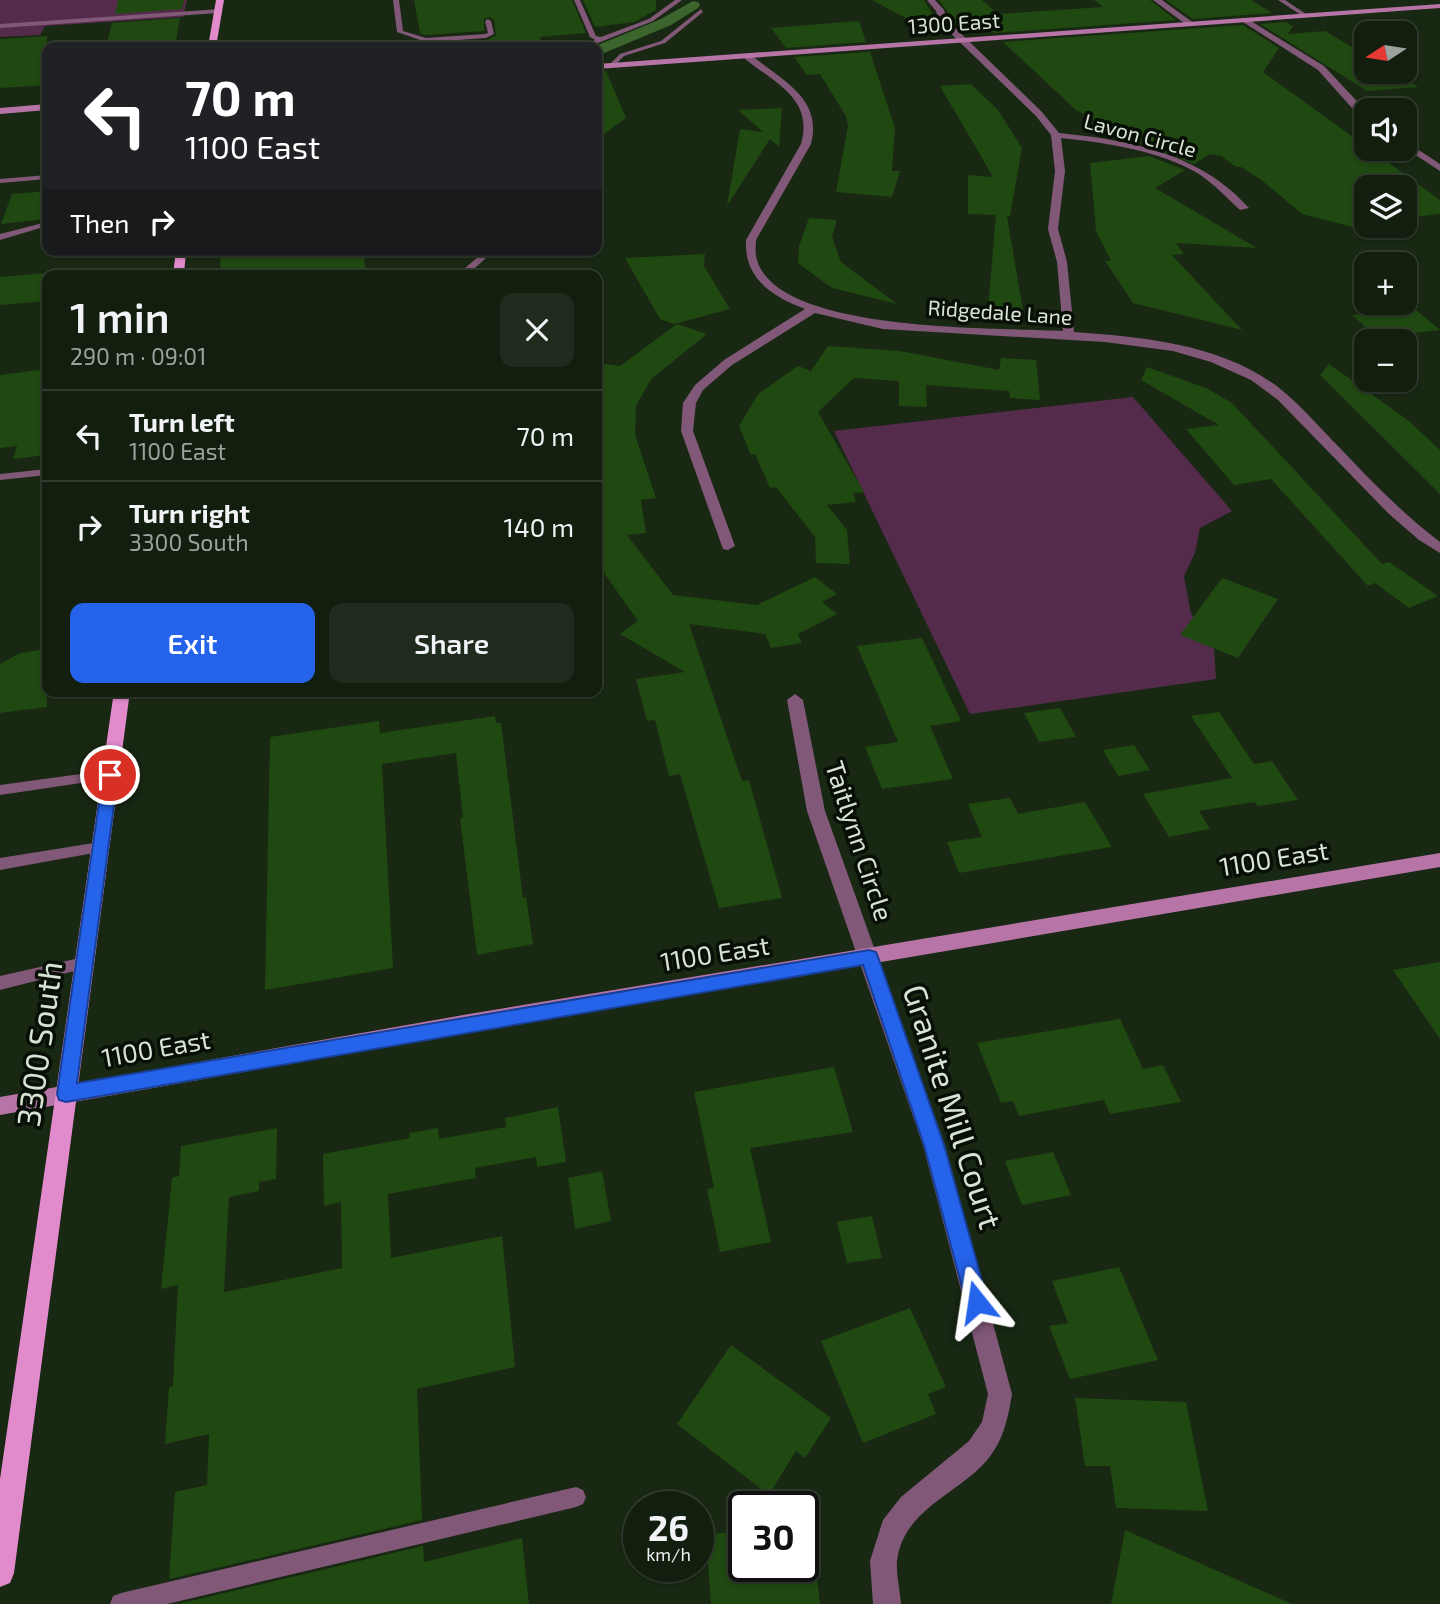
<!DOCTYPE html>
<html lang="en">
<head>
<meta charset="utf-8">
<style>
	:root { --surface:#121e0e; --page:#1f2b1c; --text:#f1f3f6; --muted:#9ca29e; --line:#313c2e; --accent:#2563eb }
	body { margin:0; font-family:"Exo 2",sans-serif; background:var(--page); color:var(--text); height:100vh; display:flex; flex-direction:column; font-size:26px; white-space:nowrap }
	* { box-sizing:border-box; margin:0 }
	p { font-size:23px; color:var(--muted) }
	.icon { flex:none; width:38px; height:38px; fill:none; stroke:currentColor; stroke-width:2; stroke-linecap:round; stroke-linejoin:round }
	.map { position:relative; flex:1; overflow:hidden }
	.details { position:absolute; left:42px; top:270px; width:560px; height:427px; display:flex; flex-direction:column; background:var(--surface); border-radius:14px; box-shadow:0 2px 5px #0004,0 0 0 2px var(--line) }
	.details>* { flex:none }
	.banner { position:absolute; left:42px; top:42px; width:560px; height:214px; border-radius:14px; box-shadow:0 2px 5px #0004,0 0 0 2px var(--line); background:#202124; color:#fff; overflow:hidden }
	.needle { width:46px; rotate:258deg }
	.buttons { position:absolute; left:1354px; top:21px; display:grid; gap:14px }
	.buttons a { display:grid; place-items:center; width:63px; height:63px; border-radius:14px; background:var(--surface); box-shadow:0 2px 5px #0004,0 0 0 2px var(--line); font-size:35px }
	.speed { position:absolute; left:623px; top:1491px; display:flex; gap:14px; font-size:35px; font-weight:700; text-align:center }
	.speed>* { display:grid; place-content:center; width:91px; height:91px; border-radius:50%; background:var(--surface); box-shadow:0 2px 5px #0004,0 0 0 2px var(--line); line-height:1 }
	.speed small { font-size:18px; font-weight:400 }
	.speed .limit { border:4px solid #111; border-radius:10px; background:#fff; color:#111 }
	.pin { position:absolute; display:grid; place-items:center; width:60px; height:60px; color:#fff; margin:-30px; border:4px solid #fff; border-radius:50%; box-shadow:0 2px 7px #0007 }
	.me { position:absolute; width:77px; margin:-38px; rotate:345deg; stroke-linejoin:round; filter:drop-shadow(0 0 5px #0008) }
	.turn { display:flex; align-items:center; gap:24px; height:147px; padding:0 28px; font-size:32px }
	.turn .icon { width:91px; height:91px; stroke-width:2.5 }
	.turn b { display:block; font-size:49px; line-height:60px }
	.then { display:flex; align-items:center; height:66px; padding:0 28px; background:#0003; gap:14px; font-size:26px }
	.round { display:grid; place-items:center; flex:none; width:74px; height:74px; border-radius:14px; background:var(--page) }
	.overview { display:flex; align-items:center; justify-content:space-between; height:119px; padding:0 28px }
	h1 { font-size:42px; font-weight:600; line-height:52px }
	.cta { display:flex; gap:14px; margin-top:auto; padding:14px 28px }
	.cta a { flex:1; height:80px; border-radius:14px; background:var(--accent); color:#fff; font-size:28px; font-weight:600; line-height:80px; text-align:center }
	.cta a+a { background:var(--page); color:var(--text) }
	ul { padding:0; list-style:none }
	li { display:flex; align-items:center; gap:21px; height:91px; padding:0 28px; border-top:2px solid var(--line) }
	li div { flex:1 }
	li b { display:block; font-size:26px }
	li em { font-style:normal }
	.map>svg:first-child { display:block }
	.green { fill:#552b4c }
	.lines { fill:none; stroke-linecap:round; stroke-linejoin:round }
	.canal { fill:#3c652e; fill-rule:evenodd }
	.building { fill:#204811 }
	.lane { fill:#815877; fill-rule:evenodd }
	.street { fill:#815877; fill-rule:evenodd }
	.secondary { fill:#b775a7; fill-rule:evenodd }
	.primary { fill:#e18bcd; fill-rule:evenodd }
	.route { fill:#2563eb; stroke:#184099; stroke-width:2 }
	.labels { text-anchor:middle; stroke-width:7; stroke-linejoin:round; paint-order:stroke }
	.far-street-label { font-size:21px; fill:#d8e3d5; stroke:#080f06 }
	.street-label { font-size:26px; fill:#d8e3d5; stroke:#080f06 }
	.near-street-label { font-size:32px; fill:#d8e3d5; stroke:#080f06 }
</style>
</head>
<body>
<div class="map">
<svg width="1440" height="1604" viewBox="0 0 1440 1604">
	<rect width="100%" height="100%" fill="#182813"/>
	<path class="green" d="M0,0H187L183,17L45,26L40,35L0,37Z
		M1133,397L1232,511L1200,528L1195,553L1184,576L1191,614L1214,649L1216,679L970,714L834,431Z"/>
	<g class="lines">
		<path class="canal" d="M693,1L698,2L700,5L698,8L671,25L597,56V47H593L661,19Z"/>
	</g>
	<path class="building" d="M118,0H184L182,9L115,14Z
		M414,0H572L586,33L540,37L544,47H437L436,44L487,40L496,35L494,20L489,17L484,19V31L425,35L420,33Z
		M583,0H656V10L634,22L595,27Z
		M872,0H924L941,28L926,29Z
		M939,0H982L998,14L1103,7L1094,0H1150L1176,20L994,33L986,24L957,26Z
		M1166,0H1251L1272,13L1193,19Z
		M180,18L175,47H106L112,23Z
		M859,21L866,42L786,48L771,28Z
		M1286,22L1293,26L1288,34L1325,31L1367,56V72H1393L1418,87L1367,91L1260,24Z
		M1243,25L1279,48L1263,72L1440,200V214L1413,217L1405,211V187H1367V226H1379L1372,232L1302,214L1260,179L1241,167H1236L1221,156L1210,154L1194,164L1136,142L1076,110L1003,42Z
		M47,36V85L0,88V39Z
		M870,52L895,128L892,171H900L892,197L836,192L848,126L846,116L820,74L807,75L794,57Z
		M597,71H606L626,118L597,139Z
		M971,84L998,110L1022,148L1010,216H1007L1023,311L988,309L996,215L968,214V175L993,177L940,86Z
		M782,108L779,147L770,139L727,206L740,129L763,132L738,110Z
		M1149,156L1185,170L1155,188L1257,248L1176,243L1184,254L1172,255L1242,330L1133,303L1105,261H1111L1096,231L1090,163Z
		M47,191V219L1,224L12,194Z
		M809,218L837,220L832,237L841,262L897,304L832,288L798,263L799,246Z
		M285,250H363L366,275H221L220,257Z
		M705,254L704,266L730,309L674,324L660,319L625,258Z
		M47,273V301L0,305V277Z
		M1415,309L1440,330L1377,337L1352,315Z
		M677,324L707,334L651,379L636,406L635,435L656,498L641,500L646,533L627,535L673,595L757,605L815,577L837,594L822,602L837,614L798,634L802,643L771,648L765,634L689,624L742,781L749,780L782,898L719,908L680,774L669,776L655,720L647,721L636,679L685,672L620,634L638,621L597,563V363L620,366Z
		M828,346L900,351L999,370L1001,358L1036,360L1040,400L1010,398L1009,391L926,385L927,407L899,406V381L854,378L818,412L864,492L853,493L856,502L827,505L847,530L850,564L816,563L815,537L776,487L770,488L755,454L751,455L739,426L758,394L798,366L811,371Z
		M1329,364L1409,421L1440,450V494L1320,375Z
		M1147,367L1206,388L1232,403L1382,564L1389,562L1438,596L1409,608L1375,583L1368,586L1271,479L1234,485L1186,429L1219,425L1141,380Z
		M47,369V455L13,459L17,446L0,448V375Z
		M1222,578L1278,599L1238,658L1180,635Z
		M922,638L961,721L930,726L953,779L882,789L865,747L898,742L857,646Z
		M47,649V707L0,713V664L20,653Z
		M1060,708L1076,737L1039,742L1024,713Z
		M1219,712L1254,764L1272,761L1298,800L1258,806L1255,802L1199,811L1210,829L1169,837L1143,794L1232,778L1191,716Z
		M495,716L496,723H501L523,898L526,897L533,944L477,955L460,818H463L456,753L382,764L393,968L265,990L270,737L379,721L380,733Z
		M1134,745L1150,770L1118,776L1103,750Z
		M1010,798L1018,814L1085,802L1112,847L959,873L947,842L982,837L968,804Z
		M1440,962V1039L1393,970Z
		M1120,1019L1143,1069L1163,1065L1181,1102L1110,1114L1104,1100L1019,1116L1013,1101L1001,1103L977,1043Z
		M834,1067L853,1132L750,1148L771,1242L720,1252L707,1189L714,1188L694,1092Z
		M558,1107L566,1162L537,1167L536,1157L475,1168L476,1178L388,1194L391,1258L502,1236L515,1367L417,1389L422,1520L169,1579L175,1492L207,1485L209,1434L165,1444L169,1387L173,1386L178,1285L161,1289L172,1178L179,1176L181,1146L277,1128L276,1179L259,1182V1191L229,1197L224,1292L342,1268L341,1202L324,1206L323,1154L410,1138L409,1133L438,1128L439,1139L506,1127L505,1118Z
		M1053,1152L1071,1195L1022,1205L1005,1161Z
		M602,1171L611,1221L575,1229L568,1178Z
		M872,1216L882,1258L847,1263L837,1222Z
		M1119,1267L1158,1360L1070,1379L1049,1326L1068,1323L1052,1281Z
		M910,1308L946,1387L928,1394L936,1414L863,1443L821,1341Z
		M731,1345L831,1418L805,1458L796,1451L769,1495L677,1424Z
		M1075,1398L1186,1402L1208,1511L1116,1508L1110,1466H1085Z
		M1125,1530L1292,1604H1111Z
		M744,1531V1566H795V1571L816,1569L820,1604H711L706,1535Z
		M522,1538L529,1604H178L423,1546L424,1562Z"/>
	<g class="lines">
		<path class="lane" d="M393,0H399L403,31L426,38L485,34L488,33L485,21L488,19L491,21L494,34L486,38L429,42L430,47H424L423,41L397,32Z
			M574,0H580L596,36L601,37L649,19L675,0H682L653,21L588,47H580L595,40L590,37Z
			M1278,0H1285L1309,16L1304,17Z
			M701,9L703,12L665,43L624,56L613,67L608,66L620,54L661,41Z
			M47,175V179L0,183V179Z
			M47,222V226L0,240V234Z
			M211,250H241L181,259L177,256L181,253Z
			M486,250H495L467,275H457Z
			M47,469V475L0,480V474Z
			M110,770L115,772L117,775L115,778L0,795V785Z
			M100,842L105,843L107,847L105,851L0,870V858Z
			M84,957L90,959L92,963L90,967L0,990V976Z
			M576,1487L583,1490L586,1497L583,1504L576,1507L167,1604H110L113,1596L121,1593Z"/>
		<path class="street" d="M927,0H935L944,10L947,20L1042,112L1059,133C1129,140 1200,153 1249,208L1240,210C1227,198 1214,184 1199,174C1159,150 1106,143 1061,138L1065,171L1058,229L1067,262L1074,332C1143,337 1221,344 1278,387C1300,404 1319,427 1339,447C1371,481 1403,514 1440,542V553L1419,540L1389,514L1278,400L1251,380L1211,362L1173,351L1105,342L883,329L815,313L732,365L703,390L696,403L693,431L735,546L728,550L723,549L681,431L683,403L695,385L724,360L805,309C772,296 744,279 746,240L801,144C814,99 775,83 745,59V55H751C781,80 823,98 811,144L756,240C756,245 755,251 756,256C771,335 1002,327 1063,331L1057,262L1048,229L1055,171L1051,135L1036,116L940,23L936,11Z
			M1153,0H1162L1195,24L1188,26Z
			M221,9L218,13L0,28V24Z
			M1246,18L1324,66L1367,112V120L1352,108L1318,70L1243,22Z
			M1405,141L1440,164V171L1405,148Z
			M795,694L803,700L825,811L945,1145L1012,1394C1008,1418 1004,1439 988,1459C959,1494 903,1509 897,1561C896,1574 900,1590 901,1604H873L870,1561L883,1520L901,1497L969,1441L982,1422L988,1394L923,1145L807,811L787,700Z"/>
		<path class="secondary" d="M1440,4V8L597,69V64Z
			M47,104V110L0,114V108Z
			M1440,853V867L469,1032L0,1115V1097L469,1014Z"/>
		<path class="primary" d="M216,0H224L216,47H208Z
			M176,250H186L184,275H173Z
			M114,691H130L14,1573L10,1583L0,1587V1479Z"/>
	</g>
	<path class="route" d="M110,769L118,775L77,1083L869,950L876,952L878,957L944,1145L988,1302L985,1309L977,1312L969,1309L966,1302L924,1145L863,965L66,1102L59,1100L57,1094L103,775Z"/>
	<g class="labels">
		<g class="far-street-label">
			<text transform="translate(954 24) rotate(-4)" y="7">1300 East</text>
			<text transform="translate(1140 136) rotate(15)" y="7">Lavon Circle</text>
			<text transform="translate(1000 313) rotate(4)" y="7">Ridgedale Lane</text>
		</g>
		<g class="street-label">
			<text transform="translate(859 841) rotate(72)" y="9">Taitlynn Circle</text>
			<text transform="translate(1274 859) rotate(-9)" y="9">1100 East</text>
			<text transform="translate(715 954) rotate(-9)" y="9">1100 East</text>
			<text transform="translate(156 1049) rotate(-10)" y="9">1100 East</text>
		</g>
		<g class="near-street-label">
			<text transform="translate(40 1044) rotate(-82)" y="11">3300 South</text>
			<text transform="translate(952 1107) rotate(72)" y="11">Granite Mill Court</text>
		</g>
	</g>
</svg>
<div class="buttons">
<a><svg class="needle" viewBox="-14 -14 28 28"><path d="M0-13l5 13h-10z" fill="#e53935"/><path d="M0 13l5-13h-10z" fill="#9ca29e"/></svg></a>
<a><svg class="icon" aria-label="sound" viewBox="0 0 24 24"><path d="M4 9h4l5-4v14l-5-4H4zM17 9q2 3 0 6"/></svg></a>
<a><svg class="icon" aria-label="layers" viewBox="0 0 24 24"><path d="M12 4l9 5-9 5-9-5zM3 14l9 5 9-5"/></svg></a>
<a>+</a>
<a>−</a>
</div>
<div class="speed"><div>26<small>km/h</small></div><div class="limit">30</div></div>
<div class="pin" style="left:110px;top:775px;background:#d93025"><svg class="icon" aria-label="arrive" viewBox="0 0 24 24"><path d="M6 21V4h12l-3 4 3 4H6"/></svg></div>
<svg class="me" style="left:977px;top:1302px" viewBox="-20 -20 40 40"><path d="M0-17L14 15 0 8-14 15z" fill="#2563eb" stroke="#fff" stroke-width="4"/></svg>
<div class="banner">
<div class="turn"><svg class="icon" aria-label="left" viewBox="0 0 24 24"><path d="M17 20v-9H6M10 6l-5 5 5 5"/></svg><div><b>70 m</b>1100 East</div></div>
<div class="then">Then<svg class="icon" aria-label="right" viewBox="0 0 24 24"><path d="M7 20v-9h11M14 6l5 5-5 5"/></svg></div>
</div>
<section class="details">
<div class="overview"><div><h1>1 min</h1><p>290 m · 09:01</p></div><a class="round"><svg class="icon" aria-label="close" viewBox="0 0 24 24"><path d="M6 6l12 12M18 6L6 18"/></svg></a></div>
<ul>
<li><svg class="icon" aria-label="left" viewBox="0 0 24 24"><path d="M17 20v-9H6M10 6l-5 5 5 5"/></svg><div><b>Turn left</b><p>1100 East</p></div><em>70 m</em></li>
<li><svg class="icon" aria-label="right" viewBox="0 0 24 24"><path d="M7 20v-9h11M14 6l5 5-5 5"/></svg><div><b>Turn right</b><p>3300 South</p></div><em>140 m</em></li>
</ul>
<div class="cta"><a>Exit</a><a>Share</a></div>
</section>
</div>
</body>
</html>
